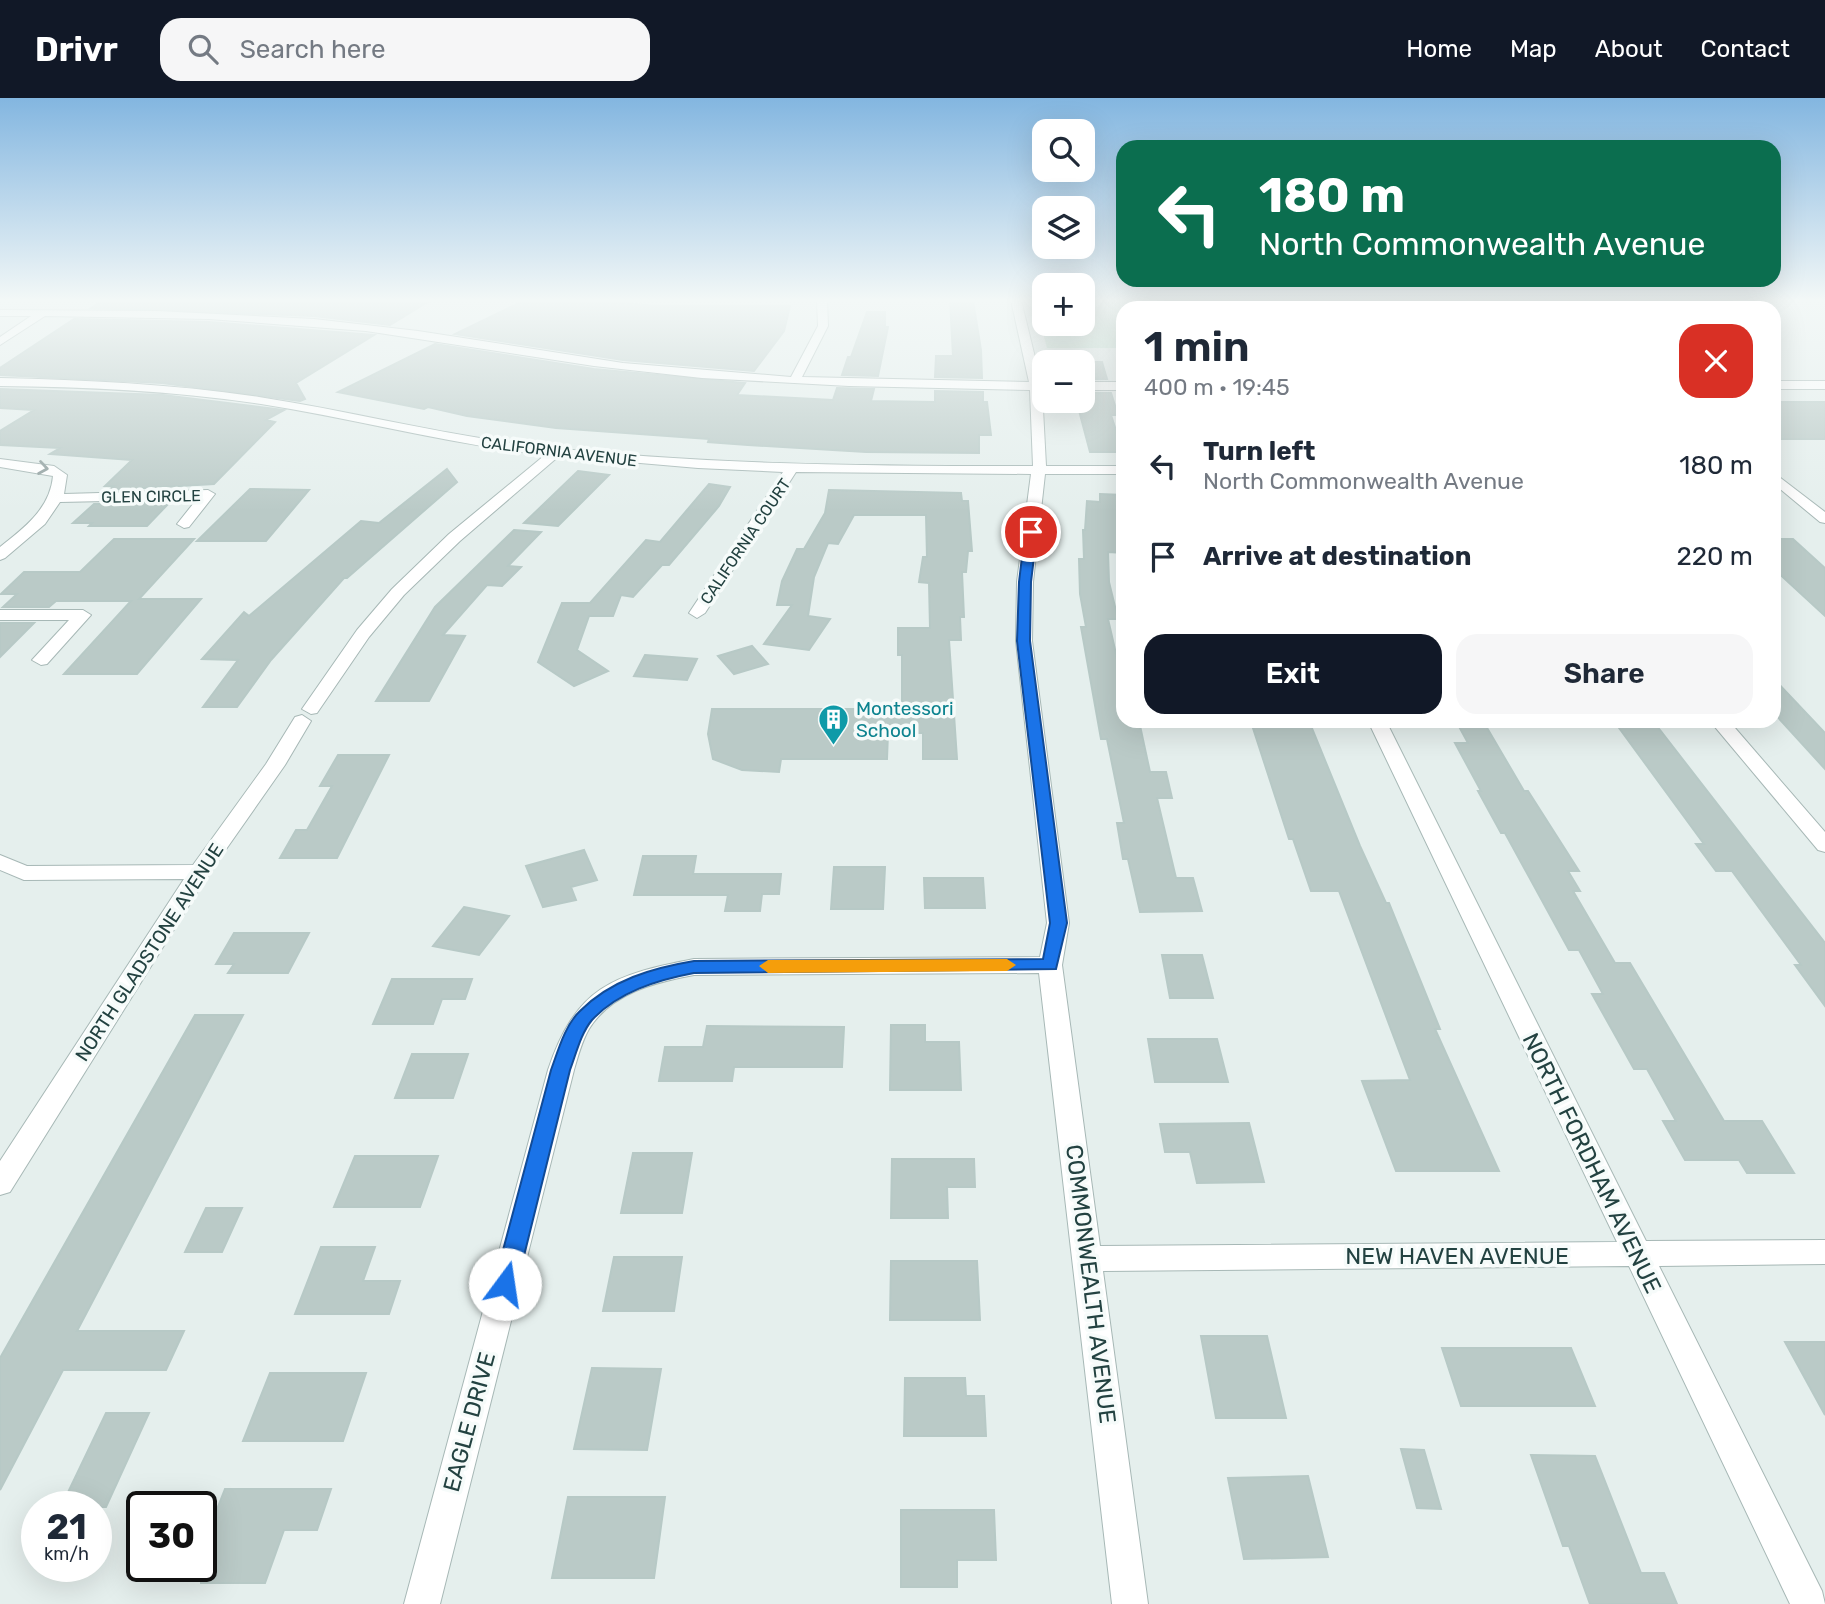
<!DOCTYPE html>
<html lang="en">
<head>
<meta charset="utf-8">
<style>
	:root { --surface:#fff; --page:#f6f6f7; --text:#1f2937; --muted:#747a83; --accent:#111827 }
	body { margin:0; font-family:Rubik,sans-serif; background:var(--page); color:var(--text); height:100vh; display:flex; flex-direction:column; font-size:26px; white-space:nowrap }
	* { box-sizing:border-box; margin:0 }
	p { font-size:23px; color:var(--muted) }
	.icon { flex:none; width:38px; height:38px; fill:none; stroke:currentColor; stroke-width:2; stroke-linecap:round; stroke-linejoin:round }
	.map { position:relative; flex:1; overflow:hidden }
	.drawer { position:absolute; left:1116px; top:203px; width:665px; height:427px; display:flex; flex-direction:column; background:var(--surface); border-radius:21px; box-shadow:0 7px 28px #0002 }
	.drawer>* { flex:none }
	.top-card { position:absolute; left:1116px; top:42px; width:665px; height:147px; border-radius:21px; box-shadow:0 7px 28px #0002; background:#0b6e4f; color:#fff; overflow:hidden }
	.fabs { position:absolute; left:1032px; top:21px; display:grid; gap:14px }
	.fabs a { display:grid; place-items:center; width:63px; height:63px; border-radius:14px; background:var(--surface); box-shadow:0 7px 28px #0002; font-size:35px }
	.speed { position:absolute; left:21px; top:1393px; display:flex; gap:14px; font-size:35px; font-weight:700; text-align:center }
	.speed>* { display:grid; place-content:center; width:91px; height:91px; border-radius:50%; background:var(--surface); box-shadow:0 7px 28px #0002; line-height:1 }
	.speed small { font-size:18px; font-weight:400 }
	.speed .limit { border:4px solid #111; border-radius:10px; background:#fff; color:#111 }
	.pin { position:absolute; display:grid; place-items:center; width:60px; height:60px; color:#fff; margin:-30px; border:4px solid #fff; border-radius:50%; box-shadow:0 2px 7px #0007 }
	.me { position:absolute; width:77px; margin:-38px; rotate:14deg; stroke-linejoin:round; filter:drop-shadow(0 0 5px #0008) }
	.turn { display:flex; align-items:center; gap:24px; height:147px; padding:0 28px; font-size:32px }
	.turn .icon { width:91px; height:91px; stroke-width:2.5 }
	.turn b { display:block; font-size:49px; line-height:60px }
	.round { display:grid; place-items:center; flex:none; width:74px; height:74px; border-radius:21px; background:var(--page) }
	.summary { display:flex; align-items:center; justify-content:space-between; height:119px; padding:0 28px }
	h1 { font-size:42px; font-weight:600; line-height:52px }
	.action { display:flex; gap:14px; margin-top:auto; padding:14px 28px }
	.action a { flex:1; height:80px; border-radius:21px; background:var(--accent); color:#fff; font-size:28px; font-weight:600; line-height:80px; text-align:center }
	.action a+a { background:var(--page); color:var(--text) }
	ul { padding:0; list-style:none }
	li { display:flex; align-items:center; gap:21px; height:91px; padding:0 28px }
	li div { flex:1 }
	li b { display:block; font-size:26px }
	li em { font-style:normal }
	header { display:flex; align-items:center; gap:42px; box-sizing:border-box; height:98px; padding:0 35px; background:var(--accent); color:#fff }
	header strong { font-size:33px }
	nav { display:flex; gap:38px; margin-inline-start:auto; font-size:24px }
	.search { width:490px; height:63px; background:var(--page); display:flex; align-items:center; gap:18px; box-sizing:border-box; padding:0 24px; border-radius:21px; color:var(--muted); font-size:26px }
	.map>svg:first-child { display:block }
	.green { fill:#bee0cf }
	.building { fill:#bacac7; stroke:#b7c9c6; stroke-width:2 }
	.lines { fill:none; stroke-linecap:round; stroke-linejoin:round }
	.minor-casing { stroke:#a7b8b6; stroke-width:2 }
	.minor { fill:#fff; fill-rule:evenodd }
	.oneway { stroke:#91a0a0 }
	.route { fill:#1a73e8; stroke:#114b97; stroke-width:2 }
	.slow { fill:#f59e0b }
	.labels { text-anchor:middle; stroke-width:7; stroke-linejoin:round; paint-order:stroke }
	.far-street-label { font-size:16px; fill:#234241; stroke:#f6fbfa }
	.culture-label { font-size:19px; fill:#0d838f; stroke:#f6fbfa; text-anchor:start }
	.street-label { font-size:19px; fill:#234241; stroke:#f6fbfa }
	.near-street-label { font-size:23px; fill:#234241; stroke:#f6fbfa }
</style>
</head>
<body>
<header>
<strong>Drivr</strong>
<div class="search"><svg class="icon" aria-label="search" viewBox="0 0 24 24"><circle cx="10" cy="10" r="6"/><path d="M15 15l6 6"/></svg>Search here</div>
<nav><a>Home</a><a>Map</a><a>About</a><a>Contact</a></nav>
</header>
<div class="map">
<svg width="1825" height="1506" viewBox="0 0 1825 1506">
	<rect width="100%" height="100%" fill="#e5efed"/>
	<path class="green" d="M1034,202H1045V226H1083V202H1452L1460,210H1124L1123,250H1047Z"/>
	<path class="building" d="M103,202H431L390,227L314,218L91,210Z
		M525,202H583L659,208H790L784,233L754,273L623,262L455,236Z
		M950,202H973L981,252L982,280L935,279L936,258H953Z
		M867,214H885V229H888L878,278L842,277L848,259H851Z
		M74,221L209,224L374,237L296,285L305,301L300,303L162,285L0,277V270Z
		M435,246L594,271L745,285L737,297L833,302L837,290L874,291L871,303L935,304V293L983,294V304H987L991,337H979V355L866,354L748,347L708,344L709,341L556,330L467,318L428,309L424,311L338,294Z
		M1083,264H1102L1107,281H1083Z
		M0,291L163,297L284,312L266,322L275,324L214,386L109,392L114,388H105L132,362L50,356L60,350L0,347V333L34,312L0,310Z
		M1083,295H1111L1118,317H1111L1123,354H1090L1077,305H1083Z
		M1774,304H1825V341H1774Z
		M447,371L457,384L347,480H344L271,562L237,609H203L238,562L202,561L244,514L249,518L361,423L379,425Z
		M578,373L609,377L558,428L524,425Z
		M709,386L730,389L719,408L669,467H662L633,499L621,497L613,518H589L577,552L608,573L574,588L538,564L562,505H590L646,442L660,444Z
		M250,391L309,392L266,443H197Z
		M829,392L961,395L962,403H968L972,453H968L966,474H962L964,519H960L961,542H949L957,661H923V635H888L887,661H781L779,674L742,672L713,661L708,636L712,611H902V557H898V530H930L929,485L919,484L923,459H927L926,417H854L838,446L828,445L814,479L808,518L830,521L809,552L764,546L792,507H777L782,483L797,451H804L825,415Z
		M1100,396L1123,397L1124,455L1108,454L1109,484L1118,521H1108L1119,569H1124V623H1139L1150,674H1166L1172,700H1157L1176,780H1193L1202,813L1140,814L1128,761H1123L1117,725H1124L1107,641H1101L1081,529H1086L1080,496L1079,461H1084L1083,432H1085L1087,403L1100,404Z
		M170,404L147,428H89L92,425H73L94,406Z
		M514,432L541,434L508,468L521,469L502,488L487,487L443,537L465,538L429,603H376L435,509Z
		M114,441H194L139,501H201L137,576H64L131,503H56L49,509H3L17,496H1L24,474H80Z
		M1774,441H1793L1825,470V518L1774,471Z
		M0,525H34L0,559Z
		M752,548L768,566L734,576L718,558Z
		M645,557L697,561L687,582L634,578Z
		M1774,581L1825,635V671L1774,615Z
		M1277,623H1309L1360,748L1386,805H1389L1440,931H1435L1499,1073H1396L1362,983L1410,982L1339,793H1311L1293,741H1289L1252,627H1278Z
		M1456,623H1483L1524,693H1528L1579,773H1568L1580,793H1573L1615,865H1630L1724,1023H1762L1794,1075H1747L1739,1062H1685L1663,1023H1676L1647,971H1634L1592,896H1603L1579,852H1569L1505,735H1501L1478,693H1481L1455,645H1468Z
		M1614,623H1653L1825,845V908L1795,867H1801L1732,773H1716L1696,746H1704Z
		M338,657H389L337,760H280L296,732H307L332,688H320Z
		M584,752L597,782L571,789L576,802L543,809L526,768Z
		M643,758H696L693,776H781L779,796H762L760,813H725L728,797H634Z
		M834,769H885L883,811H831Z
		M924,780H983L985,810H925Z
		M464,809L509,818L479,857L433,848Z
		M234,835H309L288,875H228L234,866H216Z
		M1162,857H1202L1213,900H1170Z
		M392,881H472L465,901H442L433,926H373Z
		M195,917H243L77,1233H184L166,1272H63L0,1392V1260Z
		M891,927H925V944H959L961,992H890Z
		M707,928L844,929L842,969H734L732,983H659L665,949H703Z
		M1148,941H1217L1228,984H1155Z
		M412,956H468L453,1000H395Z
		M1249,1025L1264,1084L1197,1085L1190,1054H1165L1160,1026Z
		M633,1055H692L682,1115H621Z
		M355,1058H438L420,1109H334Z
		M892,1061H974L975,1089H947L948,1120H891Z
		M206,1110H242L222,1154H185Z
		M321,1149H375L363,1183H400L389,1216H295Z
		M614,1159H682L674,1213H603Z
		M891,1163H977L980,1222H890Z
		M1201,1238H1267L1286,1320H1216Z
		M1785,1244H1825V1317Z
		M1442,1250H1571L1595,1308H1461Z
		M592,1270L661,1271L647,1352L574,1351Z
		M270,1275H366L343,1343H243Z
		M905,1280H965L966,1298H984L986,1338H904Z
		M106,1315H149L106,1409H61Z
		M1401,1351L1424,1352L1441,1411L1417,1410Z
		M1531,1357L1595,1358L1641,1475H1664L1677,1506H1590L1569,1448H1563Z
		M1308,1378L1328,1459L1244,1461L1228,1380Z
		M225,1391H331L317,1432H284L265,1485H201V1452Z
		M568,1399H665L654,1480H552Z
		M901,1412H994L996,1462H957V1489H901Z"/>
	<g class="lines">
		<defs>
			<path id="minor" d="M817,202H827L828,228L802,279L1029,284L1011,202H1021L1041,284H1045V292H1042L1046,368H1124V376H1045L1033,484L1032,543L1069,825L1062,867L1100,1148L1617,1144L1368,623H1386L1646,1143L1825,1142V1166L1659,1168L1822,1493L1825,1506H1790L1629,1168L1103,1173L1148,1506H1112L1039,875L694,877C656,884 611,895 589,931C582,943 578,958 574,972L440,1506H404L548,972C576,889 612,877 694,861L1040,859L1047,825L1016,543L1017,484L1031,376L796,374L705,515L697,520L689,515L783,374L698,370L559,358L460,443L404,497L369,539L317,615L311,616L302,611L357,532L392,491L449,436L545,357C449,346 356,321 261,306C175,293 87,289 0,288V280C87,282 173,286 259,299C351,313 442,337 535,348C700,367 866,368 1033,368L1030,292L849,288L702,280L594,268L366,233L209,221L45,218L0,247V239L31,218H0V212L157,213L314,221L418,233L623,265L791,279L818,228Z
				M1556,202H1567L1576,210H1564Z
				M1774,283H1825V291H1774Z
				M1083,284H1124V292H1083Z
				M0,361L54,368L67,377L64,396L208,392L215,396L189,429L184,430L177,426L197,401L60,404L45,426L5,460L0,462V449C24,430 50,411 53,378L0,369Z
				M1774,375L1825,414V425L1820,424L1774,386Z
				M0,512H83L91,517L47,566L41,567L32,562L69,522H0Z
				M302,617L311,623L285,667L208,777L10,1094L0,1097V1063L184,781L24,782L0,772V757L27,768L193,767L266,666L295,619Z
				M1710,623H1729L1825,734V754L1818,752Z"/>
		</defs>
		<use href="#minor" class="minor-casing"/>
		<use href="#minor" class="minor"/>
	</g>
	<defs><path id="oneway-chevron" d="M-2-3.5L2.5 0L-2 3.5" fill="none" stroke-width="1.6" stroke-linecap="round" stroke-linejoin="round" transform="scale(1.75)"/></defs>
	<use class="oneway" href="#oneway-chevron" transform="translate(43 370) rotate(9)"/>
	<linearGradient id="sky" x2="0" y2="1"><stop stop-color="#83b6e0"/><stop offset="0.49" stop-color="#f3f8f7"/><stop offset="1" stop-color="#f3f8f7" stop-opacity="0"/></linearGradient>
	<rect width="1825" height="413" fill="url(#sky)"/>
	<path class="route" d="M1031,430L1037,434L1031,484L1030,543L1067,825L1056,871L694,875C657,882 618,894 592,922C581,935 576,956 570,972L517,1186L513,1193L505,1195L498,1193L494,1186L551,972C558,953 565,927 580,913C611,882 652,870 694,863L1043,861L1050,825L1017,543L1019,484L1025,434Z"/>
	<path class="slow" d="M1007,861L1016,867L1007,873L768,875L759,868L768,862Z"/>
	<defs>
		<symbol id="building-pin" viewBox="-11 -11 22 30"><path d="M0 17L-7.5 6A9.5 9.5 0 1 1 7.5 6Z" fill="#0f9aa8" stroke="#f6fbfa"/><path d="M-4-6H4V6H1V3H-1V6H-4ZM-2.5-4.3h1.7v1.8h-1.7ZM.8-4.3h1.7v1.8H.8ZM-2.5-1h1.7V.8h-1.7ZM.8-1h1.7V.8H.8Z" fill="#fff"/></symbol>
	</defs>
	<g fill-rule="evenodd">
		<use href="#building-pin" x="816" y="604" width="35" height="47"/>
	</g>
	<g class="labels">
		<g class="far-street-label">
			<text transform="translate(559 353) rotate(7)" y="6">CALIFORNIA AVENUE</text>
			<text transform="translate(151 398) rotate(-1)" y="6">GLEN CIRCLE</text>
			<text transform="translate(745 443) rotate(-56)" y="6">CALIFORNIA COURT</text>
		</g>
		<g class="culture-label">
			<text x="856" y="617">Montessori<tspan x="856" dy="22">School</tspan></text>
		</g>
		<g class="street-label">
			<text transform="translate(149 854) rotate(-57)" y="7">NORTH GLADSTONE AVENUE</text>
		</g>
		<g class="near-street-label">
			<text transform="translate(1592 1065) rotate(64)" y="8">NORTH FORDHAM AVENUE</text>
			<text x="1457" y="1166">NEW HAVEN AVENUE</text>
			<text transform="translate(1091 1186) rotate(83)" y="8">COMMONWEALTH AVENUE</text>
			<text transform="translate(469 1324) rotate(-75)" y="8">EAGLE DRIVE</text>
		</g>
	</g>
</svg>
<div class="fabs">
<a><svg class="icon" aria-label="search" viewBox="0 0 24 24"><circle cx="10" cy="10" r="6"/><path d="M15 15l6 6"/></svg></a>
<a><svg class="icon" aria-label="layers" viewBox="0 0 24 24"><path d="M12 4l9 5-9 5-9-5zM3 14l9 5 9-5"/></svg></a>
<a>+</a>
<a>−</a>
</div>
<div class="speed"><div>21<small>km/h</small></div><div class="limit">30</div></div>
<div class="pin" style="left:1031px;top:434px;background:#d93025"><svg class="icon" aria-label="arrive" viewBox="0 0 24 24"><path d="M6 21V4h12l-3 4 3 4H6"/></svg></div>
<svg class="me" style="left:505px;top:1186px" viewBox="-20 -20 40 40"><circle r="19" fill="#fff"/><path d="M0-13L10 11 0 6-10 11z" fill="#1a73e8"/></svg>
<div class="top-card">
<div class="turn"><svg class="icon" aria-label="left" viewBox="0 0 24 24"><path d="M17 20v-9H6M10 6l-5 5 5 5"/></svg><div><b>180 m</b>North Commonwealth Avenue</div></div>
</div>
<section class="drawer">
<div class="summary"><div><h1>1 min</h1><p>400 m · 19:45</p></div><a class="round" style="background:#d93025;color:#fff"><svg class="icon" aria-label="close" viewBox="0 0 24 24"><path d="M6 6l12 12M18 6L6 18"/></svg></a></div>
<ul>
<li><svg class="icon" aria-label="left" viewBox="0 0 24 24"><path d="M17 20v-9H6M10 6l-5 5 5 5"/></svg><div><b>Turn left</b><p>North Commonwealth Avenue</p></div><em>180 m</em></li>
<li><svg class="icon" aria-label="arrive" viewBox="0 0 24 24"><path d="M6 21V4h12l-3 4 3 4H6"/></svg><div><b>Arrive at destination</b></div><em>220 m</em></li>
</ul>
<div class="action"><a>Exit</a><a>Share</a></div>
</section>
</div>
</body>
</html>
